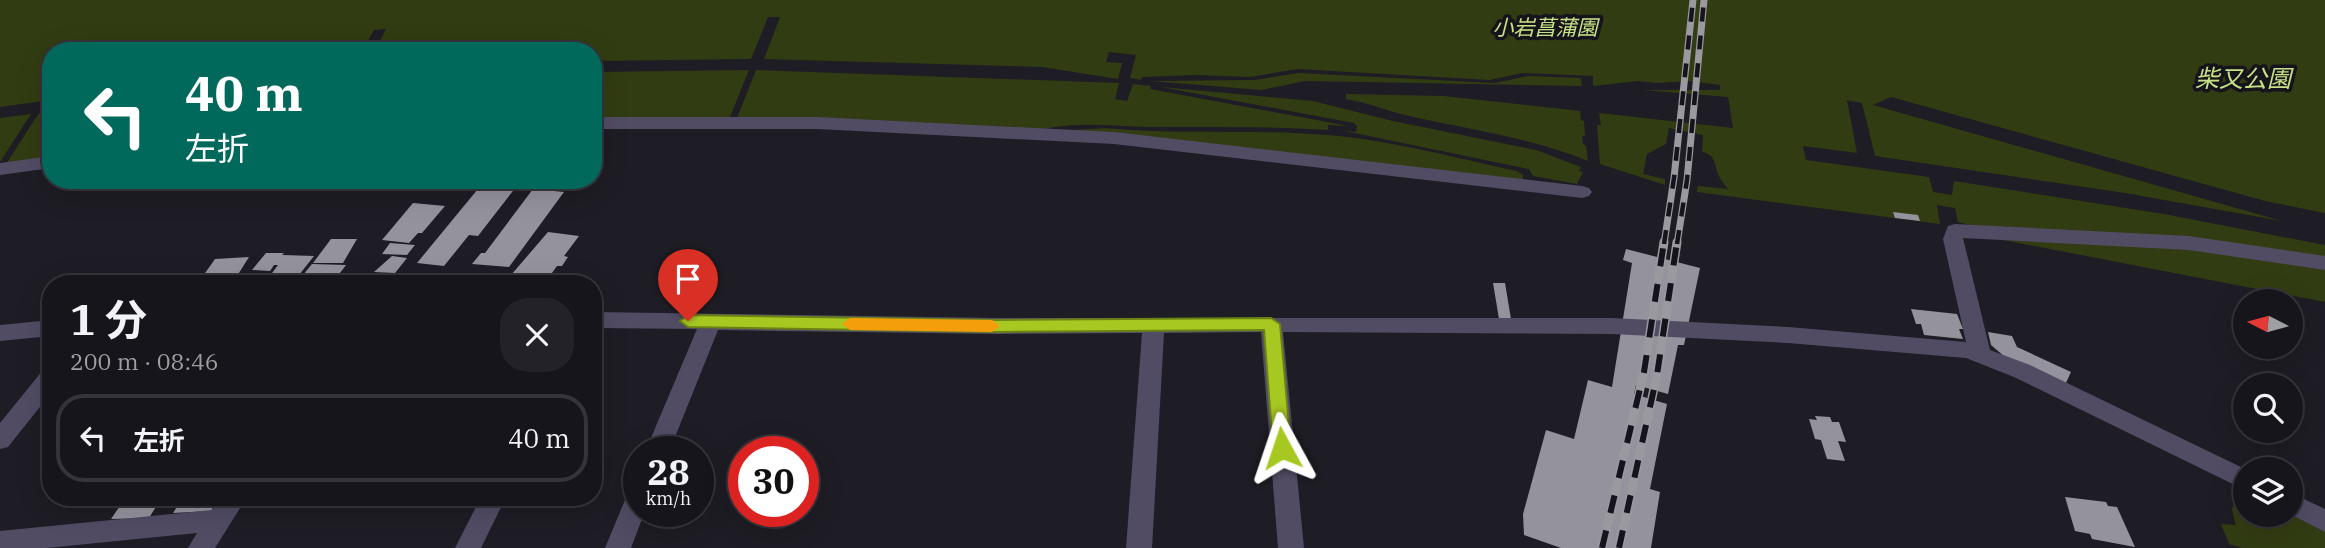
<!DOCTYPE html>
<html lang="ja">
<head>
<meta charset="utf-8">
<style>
	:root { --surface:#16151b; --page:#232228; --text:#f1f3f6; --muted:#9e9fa3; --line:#35343a }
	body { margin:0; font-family:"IBM Plex Serif","Noto Sans JP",serif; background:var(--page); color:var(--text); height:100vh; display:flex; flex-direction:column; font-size:26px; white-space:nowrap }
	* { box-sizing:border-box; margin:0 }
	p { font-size:23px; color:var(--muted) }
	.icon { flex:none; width:38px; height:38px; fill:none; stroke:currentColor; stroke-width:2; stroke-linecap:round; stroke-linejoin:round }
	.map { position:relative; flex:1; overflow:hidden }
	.sheet { position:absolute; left:42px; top:275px; width:560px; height:231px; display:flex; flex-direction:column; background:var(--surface); border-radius:28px; box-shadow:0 7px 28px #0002,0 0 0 2px var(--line) }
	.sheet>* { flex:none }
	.top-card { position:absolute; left:42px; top:42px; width:560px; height:147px; border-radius:28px; box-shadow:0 7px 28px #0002,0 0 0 2px var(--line); background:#00695c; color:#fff; overflow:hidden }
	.needle { width:46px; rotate:276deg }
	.controls { position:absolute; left:2233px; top:289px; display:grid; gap:14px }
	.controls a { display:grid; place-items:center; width:70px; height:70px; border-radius:50%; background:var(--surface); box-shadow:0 7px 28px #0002,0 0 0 2px var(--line); font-size:35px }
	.speed { position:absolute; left:623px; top:436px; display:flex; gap:14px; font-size:35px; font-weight:700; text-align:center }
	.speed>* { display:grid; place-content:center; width:91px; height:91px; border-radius:50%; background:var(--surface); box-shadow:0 7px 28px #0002,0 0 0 2px var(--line); line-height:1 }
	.speed small { font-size:18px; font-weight:400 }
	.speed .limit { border:10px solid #d22; background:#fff; color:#111 }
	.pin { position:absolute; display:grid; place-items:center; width:60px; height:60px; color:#fff; margin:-72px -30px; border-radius:50% 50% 50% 0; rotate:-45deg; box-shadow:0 0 7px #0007 }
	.pin .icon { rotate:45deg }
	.me { position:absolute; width:77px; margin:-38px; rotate:355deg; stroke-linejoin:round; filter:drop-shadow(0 0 5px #0008) }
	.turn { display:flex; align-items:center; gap:24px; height:147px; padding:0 28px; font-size:32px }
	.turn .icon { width:91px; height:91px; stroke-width:2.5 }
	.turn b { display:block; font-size:49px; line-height:60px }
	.round { display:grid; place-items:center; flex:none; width:74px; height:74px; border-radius:28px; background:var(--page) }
	.overview { display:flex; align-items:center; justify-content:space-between; height:119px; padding:0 28px }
	h1 { font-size:42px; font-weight:700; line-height:52px }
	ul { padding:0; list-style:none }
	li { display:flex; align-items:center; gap:21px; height:88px; margin:0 14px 10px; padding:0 14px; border:4px solid var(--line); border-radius:28px }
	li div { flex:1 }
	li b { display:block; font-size:26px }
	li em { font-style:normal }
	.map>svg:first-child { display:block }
	.green { fill:#323c12 }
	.building { fill:#94939d }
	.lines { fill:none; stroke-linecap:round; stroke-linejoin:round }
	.minor { fill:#514c64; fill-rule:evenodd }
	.rail-far1-casing { stroke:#9a99a0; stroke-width:7 }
	.rail-casing { stroke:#9a99a0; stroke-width:9 }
	.rail-far1 { stroke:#15131b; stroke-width:4.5; stroke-dasharray:14; stroke-linecap:butt }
	.rail { stroke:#15131b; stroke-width:6; stroke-dasharray:18; stroke-linecap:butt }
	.route { fill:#a6c821; stroke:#6c8215; stroke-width:2 }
	.slow { fill:#f59e0b }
	.labels { text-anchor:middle; stroke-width:7; stroke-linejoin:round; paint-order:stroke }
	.far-park-label { font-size:21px; font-style:italic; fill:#c8e185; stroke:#15131b }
	.park-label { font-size:24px; font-style:italic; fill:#c8e185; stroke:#15131b }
</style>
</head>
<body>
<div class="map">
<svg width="2325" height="548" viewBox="0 0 2325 548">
	<rect width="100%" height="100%" fill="#1e1c24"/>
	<path class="green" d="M0,0H2325V213L2265,201L1891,97L1873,105L2282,221L2125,193L1875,156L1862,103L1847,100L1857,153L1803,146L1806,160L1929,177L1933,192L1952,195L1954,181L2164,214L2325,245V257L1977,227L1958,222L1955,208L1937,205L1940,224L1697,192L1698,186L1728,189C1725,185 1720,179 1718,174C1714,163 1716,155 1702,152L1703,135L1669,128L1666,144L1647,154L1643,174L1665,179V185L1600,164L1597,125H1601L1599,113L1733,128L1728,97L1642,90H1720V85L1690,81L1657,83L1638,81L1593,86V76L1522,73L1490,80L1297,69L1250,77L1196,75L1142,77L1141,80L1130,78L1136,55L1109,52L1106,62L1122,63L1118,79L1042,67L764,59L780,17H768L751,59L593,61V51H375L386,29L374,30L362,51H51V100L0,107Z
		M749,70L730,117L593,120V72Z
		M756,70L1119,83L1115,99L1127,101L1133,84L1151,86L1150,89L1349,126L1328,125V130C1268,126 1208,127 1148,127C1112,126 1077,121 1040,130L737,118Z
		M1298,73L1495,83L1528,76L1581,78L1582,86L1305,81L1261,90L1150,81L1254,80Z
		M1161,87L1313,101L1393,121L1536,150L1581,167L1579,171L1583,172L1577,184L1533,176L1529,169L1340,130L1356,132L1357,126L1354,123Z
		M1346,94L1444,96L1580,111L1581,120L1584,121L1585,136H1582L1583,144L1586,146L1588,161C1528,137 1471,130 1409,116C1387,111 1367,102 1346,99Z
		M51,111V159L6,164L39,113Z
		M31,114L0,162V118Z
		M1106,128C1179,135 1253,129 1327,135C1391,140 1455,158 1517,171L1523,175V180L1057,131Z
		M2003,240L2196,249L2325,267V302Z
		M2237,487L2245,491V514H2291L2325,532V548H2242L2229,544L2221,524L2236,525L2232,510Z"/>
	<path class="building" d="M482,184L516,187L478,236L469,235L444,266L417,263Z
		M533,189L564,192L509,267L472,264L481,253H485Z
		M413,203L445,206L422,233H418L409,243L382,240Z
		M1893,212L1918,215L1920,221L1895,218Z
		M548,232L579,236L564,256L568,257L562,266H557L544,284L505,282Z
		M331,239H357L343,263H313Z
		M390,243L415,245L407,255L382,254Z
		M1626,249L1700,268L1684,345H1678L1668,394L1636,385L1634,394L1667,404L1650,489L1660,492L1651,548H1561L1524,535L1523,514L1546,430L1574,439L1588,380L1612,387L1632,263L1623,260Z
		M266,253H284L282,255L314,256L292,284H264L278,265H274L270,271L252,270Z
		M392,256L407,258L395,273L374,272Z
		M249,257L232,284H194L199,276H203L215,259Z
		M312,264L346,265L337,277L303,275Z
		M369,274L390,275L384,284H362Z
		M308,278L333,279L330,284H304Z
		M1493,283H1505L1511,319H1499Z
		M1911,309L1957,314L1963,329H1959L1963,339L1924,335L1921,324H1916Z
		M1988,332L2012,336L2017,347L2071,372L2065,385L2005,357L1991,345Z
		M1815,416L1830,417L1832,422H1839L1846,442L1838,441L1845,461L1827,459L1821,440L1815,439L1809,419L1817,420Z
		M126,497H162L149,518L111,519Z
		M183,497H219L211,511L173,513Z
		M2065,497L2106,502L2108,506L2117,507L2135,547L2092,539L2090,534L2075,531Z"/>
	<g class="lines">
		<path class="minor" d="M593,117H817L1114,132L1582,186L1589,188L1592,192L1589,196L1582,198L1114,144L817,129H593Z
			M51,156V168L0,175V163Z
			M1955,224L2189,236L2325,256V270L2189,250L1963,238L1990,350L2030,365L2245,469V490L2014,377L1966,358L1788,343L1612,334L1283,332L1304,548H1278L1261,332L1164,333L1152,548H1126L1142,333L997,334L718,330L669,452H645L697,329L593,328V312L997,318H1612L1788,327L1966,342L1943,239L1948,226Z
			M51,320V336L0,341V325Z
			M51,368V393L8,447L0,449V423L43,370Z
			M639,485V511H645L631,548H605L630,488Z
			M2291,493L2325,509V532L2290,514Z
			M221,497H247L215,548H188L197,533L47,548H0V531L212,510Z
			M481,497H506L481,548H455Z"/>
		<defs>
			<path id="rail-far1" d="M1664,244L1674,178L1693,0
				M1677,244L1687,180L1704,0"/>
			<path id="rail" d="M1602,548L1644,372L1664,242
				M1619,548L1657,375L1677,242"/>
		</defs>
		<use href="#rail-far1" class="rail-far1-casing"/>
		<use href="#rail" class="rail-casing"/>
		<use href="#rail-far1" class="rail-far1"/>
		<use href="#rail" class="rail"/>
	</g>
	<path class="route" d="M688,315L997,320L1271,318L1280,324L1291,448L1289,453L1282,456L1276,453L1273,448L1264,330L997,332L688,327L680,321Z"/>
	<path class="slow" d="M850,318L992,320L1000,326L992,332L850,330L842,324Z"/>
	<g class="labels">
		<g class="far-park-label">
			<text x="1545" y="35">小岩菖蒲園</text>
		</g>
		<g class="park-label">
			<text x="2243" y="87">柴又公園</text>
		</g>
	</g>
</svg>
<div class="controls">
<a><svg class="needle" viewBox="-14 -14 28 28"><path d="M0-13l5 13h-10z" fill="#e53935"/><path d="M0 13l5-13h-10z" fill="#9e9fa3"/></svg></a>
<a><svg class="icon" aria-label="search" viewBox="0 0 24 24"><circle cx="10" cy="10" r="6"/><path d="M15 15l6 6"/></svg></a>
<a><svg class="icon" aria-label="layers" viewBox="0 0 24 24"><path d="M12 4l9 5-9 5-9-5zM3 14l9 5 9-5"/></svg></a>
</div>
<div class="speed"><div>28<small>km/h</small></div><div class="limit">30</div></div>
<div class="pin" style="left:688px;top:321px;background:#d93025"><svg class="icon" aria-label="arrive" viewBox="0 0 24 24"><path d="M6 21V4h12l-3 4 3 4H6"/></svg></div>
<svg class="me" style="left:1282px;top:448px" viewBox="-20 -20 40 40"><path d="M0-17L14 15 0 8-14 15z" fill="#a6c821" stroke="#fff" stroke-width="4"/></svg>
<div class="top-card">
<div class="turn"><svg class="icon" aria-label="left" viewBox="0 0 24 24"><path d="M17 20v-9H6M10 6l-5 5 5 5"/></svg><div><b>40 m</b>左折</div></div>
</div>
<section class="sheet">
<div class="overview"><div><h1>1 分</h1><p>200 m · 08:46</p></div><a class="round"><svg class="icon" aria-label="close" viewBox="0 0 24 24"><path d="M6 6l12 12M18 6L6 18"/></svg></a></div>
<ul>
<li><svg class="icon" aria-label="left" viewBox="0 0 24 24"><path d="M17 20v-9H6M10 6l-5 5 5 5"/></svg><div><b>左折</b></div><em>40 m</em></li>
</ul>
</section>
</div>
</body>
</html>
